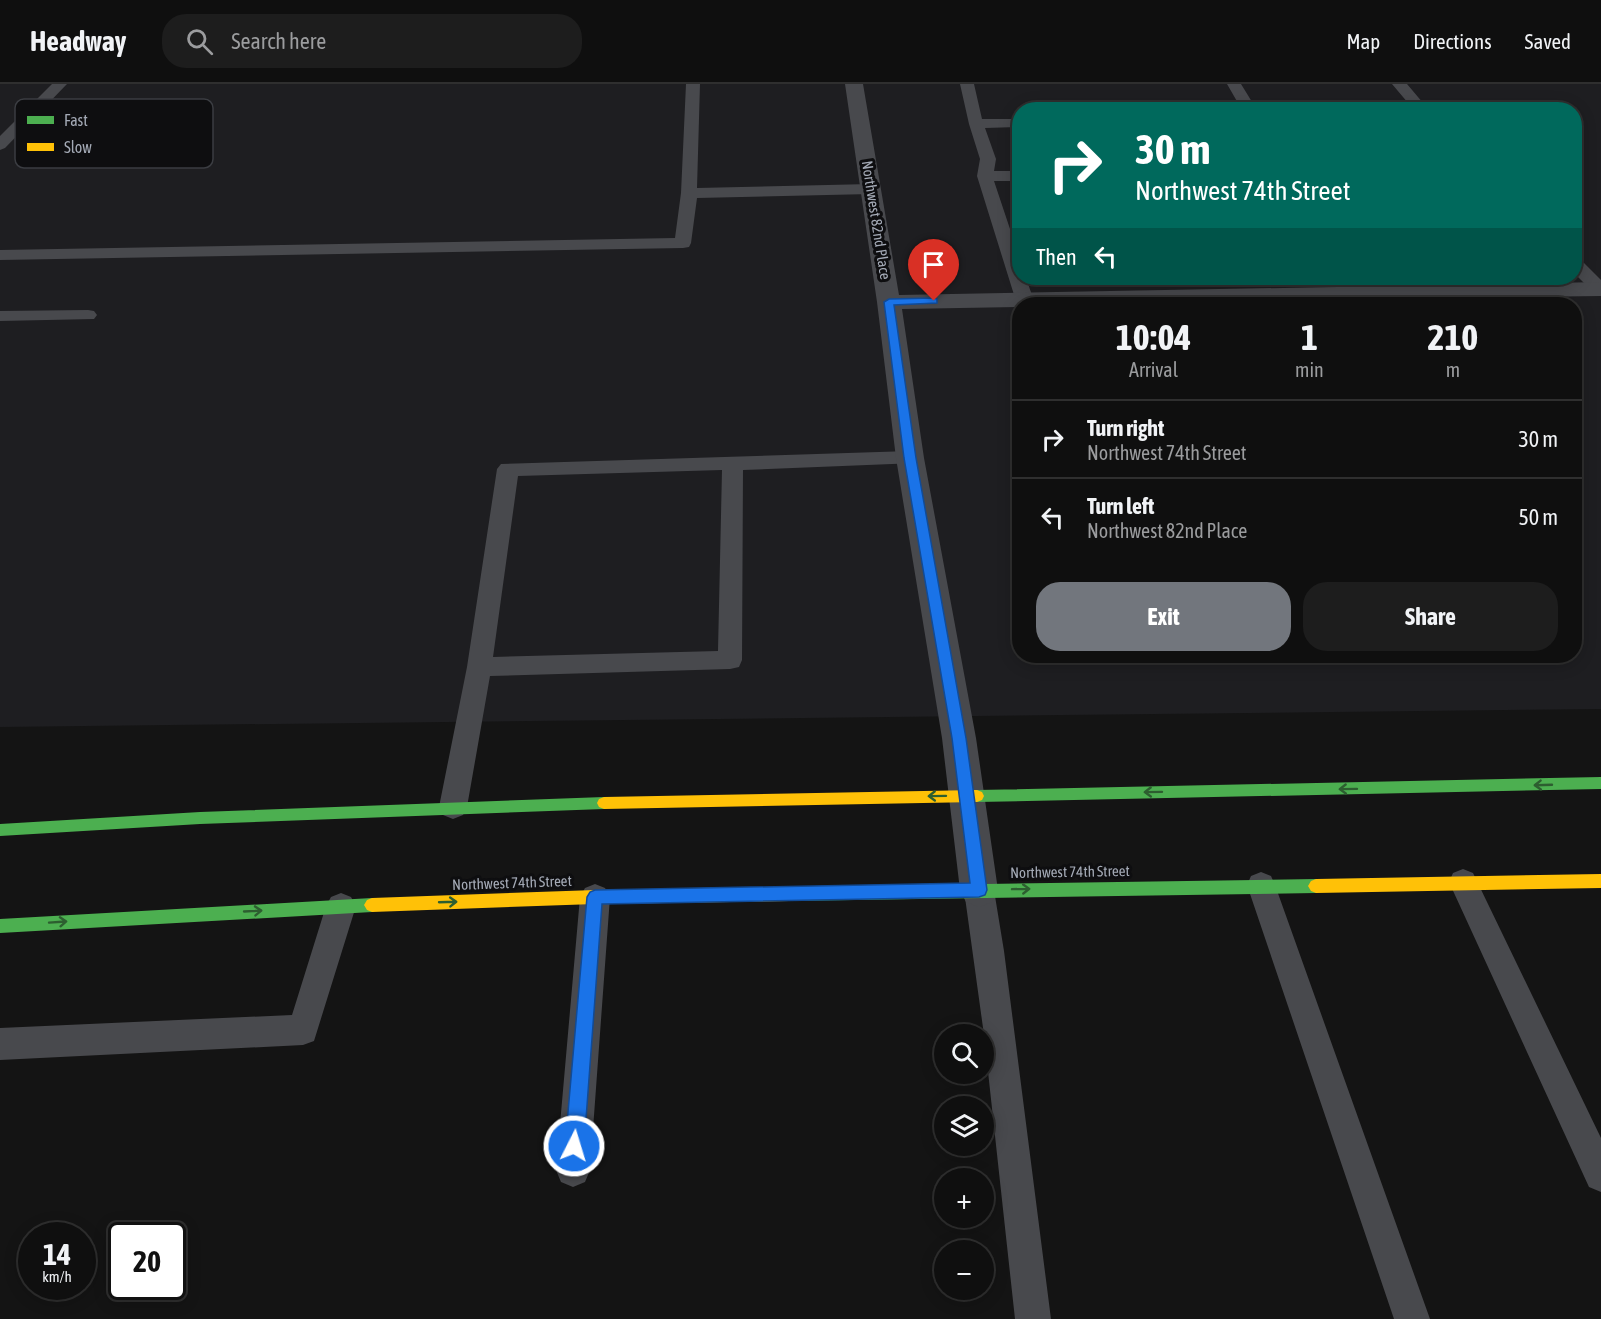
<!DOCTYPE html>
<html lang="en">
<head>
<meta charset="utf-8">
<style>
	:root { --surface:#0f0f0f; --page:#1d1d1d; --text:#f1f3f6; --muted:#9b9c9e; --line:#2f2f2f; --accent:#72767d }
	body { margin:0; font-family:"Asap Condensed",sans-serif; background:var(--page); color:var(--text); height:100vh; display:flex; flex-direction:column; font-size:22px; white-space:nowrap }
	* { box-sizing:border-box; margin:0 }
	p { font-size:20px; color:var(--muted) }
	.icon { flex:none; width:33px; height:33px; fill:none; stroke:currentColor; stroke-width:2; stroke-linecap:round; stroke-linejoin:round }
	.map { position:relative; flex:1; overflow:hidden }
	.sheet { position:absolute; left:1012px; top:213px; width:570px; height:366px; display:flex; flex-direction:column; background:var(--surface); border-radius:24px; box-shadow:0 3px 15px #0003,0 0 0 2px var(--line) }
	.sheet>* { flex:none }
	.guide { position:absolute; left:1012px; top:18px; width:570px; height:183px; border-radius:24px; box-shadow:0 3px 15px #0003,0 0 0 2px var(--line); background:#00695c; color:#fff; overflow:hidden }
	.buttons { position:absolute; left:934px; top:940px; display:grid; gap:12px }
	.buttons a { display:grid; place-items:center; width:60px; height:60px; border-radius:50%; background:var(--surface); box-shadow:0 3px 15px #0003,0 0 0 2px var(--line); font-size:30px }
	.speed { position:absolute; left:18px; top:1138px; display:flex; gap:12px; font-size:30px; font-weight:700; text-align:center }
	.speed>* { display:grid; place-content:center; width:78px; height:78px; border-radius:50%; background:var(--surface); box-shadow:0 3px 15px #0003,0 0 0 2px var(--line); line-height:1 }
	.speed small { font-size:15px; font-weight:400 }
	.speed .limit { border:3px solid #111; border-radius:9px; background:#fff; color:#111 }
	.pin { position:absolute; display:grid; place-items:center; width:51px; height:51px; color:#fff; margin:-62px -26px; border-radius:50% 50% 50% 0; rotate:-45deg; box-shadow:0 0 6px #0007 }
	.pin .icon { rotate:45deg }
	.me { position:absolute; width:66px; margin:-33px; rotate:5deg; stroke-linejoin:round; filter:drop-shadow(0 0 4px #0008) }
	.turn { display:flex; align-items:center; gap:21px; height:126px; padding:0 24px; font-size:27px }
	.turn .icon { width:78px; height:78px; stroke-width:2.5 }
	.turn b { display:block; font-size:42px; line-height:51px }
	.then { display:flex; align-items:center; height:57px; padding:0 24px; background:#0003; gap:12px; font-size:22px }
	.eta { display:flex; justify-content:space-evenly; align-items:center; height:102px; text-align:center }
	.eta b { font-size:36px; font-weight:700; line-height:42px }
	.primary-button { display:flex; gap:12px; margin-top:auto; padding:12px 24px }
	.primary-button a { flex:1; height:69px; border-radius:24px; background:var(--accent); color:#fff; font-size:24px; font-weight:700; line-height:69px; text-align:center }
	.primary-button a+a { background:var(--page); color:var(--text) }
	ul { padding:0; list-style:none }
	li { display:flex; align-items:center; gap:18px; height:78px; padding:0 24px; border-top:2px solid var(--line) }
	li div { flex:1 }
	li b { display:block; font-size:22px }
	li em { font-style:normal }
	header { display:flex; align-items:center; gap:36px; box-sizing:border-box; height:84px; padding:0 30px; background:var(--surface); border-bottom:2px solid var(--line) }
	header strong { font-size:28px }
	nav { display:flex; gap:33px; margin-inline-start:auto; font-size:21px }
	.search { width:420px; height:54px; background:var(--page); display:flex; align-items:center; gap:15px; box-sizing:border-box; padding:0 21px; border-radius:24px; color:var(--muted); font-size:22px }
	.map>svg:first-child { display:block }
	.built { fill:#1e1e21; fill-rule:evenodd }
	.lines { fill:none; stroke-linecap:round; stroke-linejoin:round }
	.lane { fill:#48494d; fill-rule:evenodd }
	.street { fill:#48494d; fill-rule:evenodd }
	.fast { fill:#4caf50; fill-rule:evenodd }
	.slow { fill:#ffc107; fill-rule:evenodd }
	.oneway { stroke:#2d5e30 }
	.route { fill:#1a73e8; stroke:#114b97; stroke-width:1.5 }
	.labels { text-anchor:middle; stroke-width:6; stroke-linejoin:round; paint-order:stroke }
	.street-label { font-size:15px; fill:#a4aab6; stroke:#0e0e10 }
	.key { fill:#0e0e10; stroke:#3b3d42; stroke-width:1.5 }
	.key-label { font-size:16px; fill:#a4aab6 }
</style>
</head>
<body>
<header>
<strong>Headway</strong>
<div class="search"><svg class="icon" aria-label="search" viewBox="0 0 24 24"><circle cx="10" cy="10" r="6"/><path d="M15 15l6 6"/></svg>Search here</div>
<nav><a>Map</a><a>Directions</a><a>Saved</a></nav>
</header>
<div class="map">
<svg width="1601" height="1235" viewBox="0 0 1601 1235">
	<rect width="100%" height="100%" fill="#141414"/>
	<path class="built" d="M0,0H1601V625L0,643ZM1020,26H1575V194H1020ZM1020,220H1575V572H1020Z"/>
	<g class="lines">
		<path class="lane" d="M52,0H67L5,64L0,66V52Z
			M686,0H700L697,104L871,100L879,105L871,110L697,114L691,159L689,163L683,164L0,176V166L675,154L681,109Z
			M960,0H974L982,35H1020V43L985,44L996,75L994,87H1020V97H994L1020,175V194H1026L1033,214L1030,218H1018L1015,214L977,92L980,75L969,40Z
			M1227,0H1241L1257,26H1242Z
			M1392,0H1407L1429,26H1414Z
			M1575,175L1581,176L1601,196V210L1594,209L1575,190Z
			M1420,194H1437L1448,208L1445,212H1433Z
			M88,226L94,227L97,231L94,235L0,237V227Z
			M910,367L917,369L920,374L917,379L743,386L742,576L739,583L730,585L490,592L467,723L463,731L453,735L443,731L439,723L467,583L497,385L501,380ZM722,386L718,567L493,573L518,392Z
			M1463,785L1473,789L1601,1054V1108L1589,1103L1449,798L1453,789Z
			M1261,788L1271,792L1275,801L1430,1235H1394L1247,801L1251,792Z
			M979,793L989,797L994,806L1004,867L1051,1235H1015L984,951L964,806L969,797Z
			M595,800L605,804L610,813L590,1086L585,1098L573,1103L561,1098L556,1086L580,813L585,804Z
			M341,809L351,813L356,822L314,957L303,961L0,976V944L292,931L326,822L331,813Z"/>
		<path class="street" d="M845,0H863L899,211L1601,198V212L1020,220V223L902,225L924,374L976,654L998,806L992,818L979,823L966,818L960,806L942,654L896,374L877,218Z"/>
		<path class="fast" d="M1601,693V705L977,718L972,716L970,712L972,708L977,706Z
			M604,713L609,715L611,719L609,723L604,725L200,740L0,752V740L200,728Z
			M1316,795L1321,797L1324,802L1321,807L1316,809L789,817L784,815L781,810L784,805L789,803Z
			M372,814L377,816L380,821L377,826L372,828L0,849V835Z"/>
		<path class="slow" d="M977,706L982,708L984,712L982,716L977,718L604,725L599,723L597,719L599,715L604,713Z
			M1601,790V804L1316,809L1311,807L1308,802L1311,797L1316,795Z
			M789,803L794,805L797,810L794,815L789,817L595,820L372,828L367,826L364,821L367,816L372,814L595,806Z"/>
	</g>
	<defs><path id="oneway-shaft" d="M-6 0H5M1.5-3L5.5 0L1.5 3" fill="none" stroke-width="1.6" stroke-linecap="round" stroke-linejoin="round" transform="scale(1.5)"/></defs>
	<g class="oneway">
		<use href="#oneway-shaft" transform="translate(1543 701) rotate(178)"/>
		<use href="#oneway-shaft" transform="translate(1348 705) rotate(179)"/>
		<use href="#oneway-shaft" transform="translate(1153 708) rotate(179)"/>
		<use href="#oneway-shaft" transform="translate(937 712) rotate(179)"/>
		<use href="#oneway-shaft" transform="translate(1021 805) rotate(-1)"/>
		<use href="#oneway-shaft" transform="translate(448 818) rotate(-2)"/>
		<use href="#oneway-shaft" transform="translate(253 827) rotate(-3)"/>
		<use href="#oneway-shaft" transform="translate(58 838) rotate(-4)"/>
	</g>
	<path class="route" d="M934,214L937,215V219L894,221L916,374L966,654L987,806L985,811L979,813L602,820L584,1062L581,1068L574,1071L568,1068L565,1062L587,813L590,808L595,806L970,799L952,654L904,374L884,218L889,215Z"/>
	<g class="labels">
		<g class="street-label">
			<text transform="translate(876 136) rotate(81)" y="5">Northwest 82nd Place</text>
			<text transform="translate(1070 788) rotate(-1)" y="5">Northwest 74th Street</text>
			<text transform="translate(512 799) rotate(-2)" y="5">Northwest 74th Street</text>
		</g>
	</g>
	<rect x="15" y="15" width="198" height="69" rx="9" class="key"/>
	<rect x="27" y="32" width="27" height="8" fill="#4caf50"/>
	<rect x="27" y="59" width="27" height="8" fill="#ffc107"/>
	<g class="key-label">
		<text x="64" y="42">Fast</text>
		<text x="64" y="69">Slow</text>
	</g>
</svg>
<div class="buttons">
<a><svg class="icon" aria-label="search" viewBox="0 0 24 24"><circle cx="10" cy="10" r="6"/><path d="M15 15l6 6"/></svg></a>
<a><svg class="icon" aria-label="layers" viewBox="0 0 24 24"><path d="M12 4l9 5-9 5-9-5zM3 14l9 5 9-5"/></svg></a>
<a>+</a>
<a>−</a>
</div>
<div class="speed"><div>14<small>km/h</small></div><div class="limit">20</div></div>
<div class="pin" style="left:934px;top:217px;background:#d93025"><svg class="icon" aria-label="arrive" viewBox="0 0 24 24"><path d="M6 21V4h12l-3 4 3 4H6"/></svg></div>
<svg class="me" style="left:574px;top:1062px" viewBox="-20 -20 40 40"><circle r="17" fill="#1a73e8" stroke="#fff" stroke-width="3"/><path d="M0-11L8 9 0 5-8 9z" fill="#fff"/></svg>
<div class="guide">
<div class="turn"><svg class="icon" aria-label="right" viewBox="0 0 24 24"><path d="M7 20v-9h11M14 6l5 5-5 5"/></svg><div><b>30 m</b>Northwest 74th Street</div></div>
<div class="then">Then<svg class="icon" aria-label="left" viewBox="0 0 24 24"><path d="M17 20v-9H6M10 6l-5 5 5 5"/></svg></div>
</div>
<section class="sheet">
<div class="eta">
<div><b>10:04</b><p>Arrival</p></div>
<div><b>1</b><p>min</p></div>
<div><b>210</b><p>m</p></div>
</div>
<ul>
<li><svg class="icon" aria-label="right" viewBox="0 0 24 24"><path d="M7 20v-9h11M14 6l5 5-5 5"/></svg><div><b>Turn right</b><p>Northwest 74th Street</p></div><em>30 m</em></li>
<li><svg class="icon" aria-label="left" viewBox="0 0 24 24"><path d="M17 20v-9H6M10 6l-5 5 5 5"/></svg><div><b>Turn left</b><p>Northwest 82nd Place</p></div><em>50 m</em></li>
</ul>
<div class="primary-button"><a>Exit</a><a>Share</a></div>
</section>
</div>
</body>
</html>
